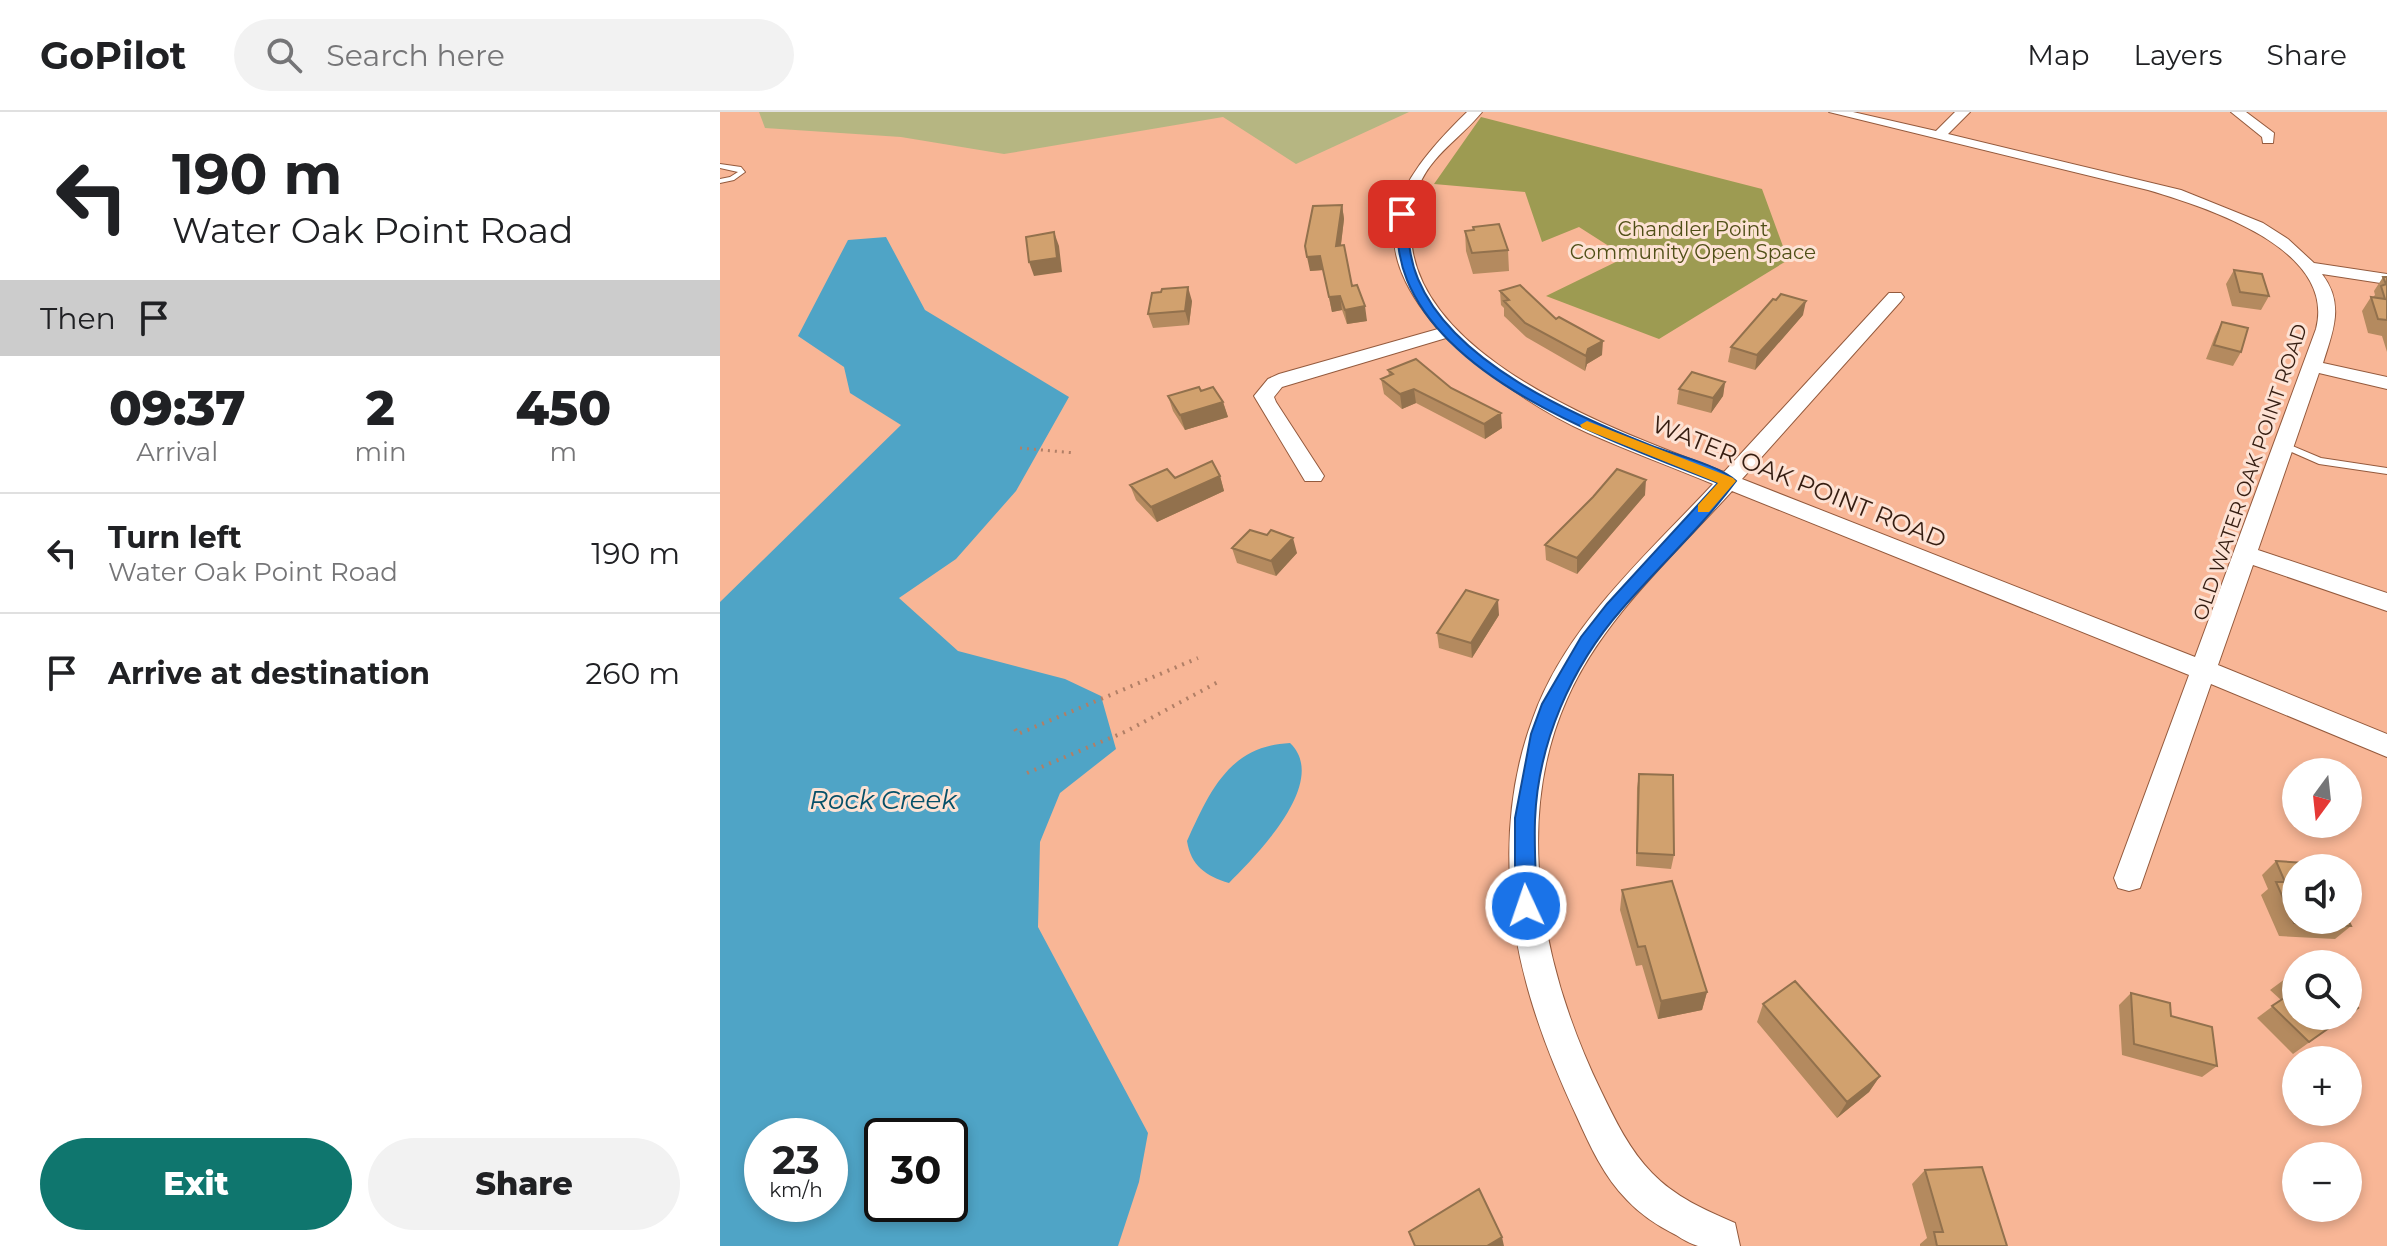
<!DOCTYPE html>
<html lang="en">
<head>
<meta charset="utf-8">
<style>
	:root { --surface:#fff; --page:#f2f2f2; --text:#202124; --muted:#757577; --line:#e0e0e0; --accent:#0f766e }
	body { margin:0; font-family:Montserrat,sans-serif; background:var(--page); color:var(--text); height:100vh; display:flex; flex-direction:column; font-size:30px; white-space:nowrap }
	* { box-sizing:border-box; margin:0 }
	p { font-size:26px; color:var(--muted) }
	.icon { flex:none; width:44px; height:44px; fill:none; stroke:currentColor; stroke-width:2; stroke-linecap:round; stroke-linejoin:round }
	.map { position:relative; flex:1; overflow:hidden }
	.sheet { display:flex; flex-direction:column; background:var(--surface); width:720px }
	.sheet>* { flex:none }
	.banner { background:#fff; color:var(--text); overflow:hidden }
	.needle { width:52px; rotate:195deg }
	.buttons { position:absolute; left:1562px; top:646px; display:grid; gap:16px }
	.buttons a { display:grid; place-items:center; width:80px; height:80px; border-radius:50%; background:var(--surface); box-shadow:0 4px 12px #0003; font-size:40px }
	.speed { position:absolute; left:24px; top:1006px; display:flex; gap:16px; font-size:40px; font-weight:700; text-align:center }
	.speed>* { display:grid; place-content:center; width:104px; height:104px; border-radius:50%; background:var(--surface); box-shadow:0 4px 12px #0003; line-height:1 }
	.speed small { font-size:20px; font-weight:400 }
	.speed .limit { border:4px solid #111; border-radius:12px; background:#fff; color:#111 }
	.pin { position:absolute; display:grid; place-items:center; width:68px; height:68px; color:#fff; margin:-34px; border-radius:16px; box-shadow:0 4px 12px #0006 }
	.me { position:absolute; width:88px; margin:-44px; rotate:357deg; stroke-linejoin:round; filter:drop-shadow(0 0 6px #0008) }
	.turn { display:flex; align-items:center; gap:28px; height:168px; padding:0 40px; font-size:36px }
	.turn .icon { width:104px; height:104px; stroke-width:2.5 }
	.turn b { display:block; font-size:56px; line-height:68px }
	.then { display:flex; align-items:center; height:76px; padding:0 40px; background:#0003; gap:16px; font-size:30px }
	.eta { display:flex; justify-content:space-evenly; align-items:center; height:136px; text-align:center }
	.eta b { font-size:48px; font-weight:800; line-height:56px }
	.primary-button { display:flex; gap:16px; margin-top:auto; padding:16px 40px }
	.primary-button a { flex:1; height:92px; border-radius:48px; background:var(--accent); color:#fff; font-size:32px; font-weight:800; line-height:92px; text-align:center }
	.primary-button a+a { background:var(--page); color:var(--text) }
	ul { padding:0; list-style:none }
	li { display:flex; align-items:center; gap:24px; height:120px; padding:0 40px; border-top:2px solid var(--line) }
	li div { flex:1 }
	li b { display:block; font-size:30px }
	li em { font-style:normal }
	header { display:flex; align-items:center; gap:48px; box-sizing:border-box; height:112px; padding:0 40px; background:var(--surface); border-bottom:2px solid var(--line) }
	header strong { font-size:38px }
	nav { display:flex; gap:44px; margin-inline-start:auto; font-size:28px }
	.search { width:560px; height:72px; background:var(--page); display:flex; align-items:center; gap:20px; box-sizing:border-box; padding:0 28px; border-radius:44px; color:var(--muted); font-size:30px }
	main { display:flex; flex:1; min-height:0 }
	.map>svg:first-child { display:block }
	.green { fill:#b6b682 }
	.forest { fill:#9d9b52 }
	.water { fill:#4fa4c6; fill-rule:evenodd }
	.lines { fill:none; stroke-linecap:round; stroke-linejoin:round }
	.lane-casing { stroke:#945a3d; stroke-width:2 }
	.street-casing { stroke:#945a3d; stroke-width:2 }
	.path-far1 { stroke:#b17f66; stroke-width:3; stroke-dasharray:2 5; stroke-linecap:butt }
	.path { stroke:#b17f66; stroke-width:4; stroke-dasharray:2 6; stroke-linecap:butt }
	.lane { fill:#fff; fill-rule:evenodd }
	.street { fill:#fff; fill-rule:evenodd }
	.wall { fill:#b48a5f }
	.shaded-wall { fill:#92714d }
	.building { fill:#d1a16e; stroke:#92714d; stroke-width:2 }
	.route { fill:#1a73e8; stroke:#114b97; stroke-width:2 }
	.slow { fill:#f59e0b }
	.labels { text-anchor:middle; stroke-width:6; stroke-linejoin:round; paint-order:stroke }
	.far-park-label { font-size:20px; fill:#504f17; stroke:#fde2d4 }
	.far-street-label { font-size:20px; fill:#351d11; stroke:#fde2d4 }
	.street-label { font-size:24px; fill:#351d11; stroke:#fde2d4 }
	.water-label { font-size:26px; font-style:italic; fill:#065068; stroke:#fde2d4 }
</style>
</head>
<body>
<header>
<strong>GoPilot</strong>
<div class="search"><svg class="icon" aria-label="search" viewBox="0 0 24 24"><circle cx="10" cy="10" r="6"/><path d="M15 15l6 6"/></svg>Search here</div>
<nav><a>Map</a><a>Layers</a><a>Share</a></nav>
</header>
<main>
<section class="sheet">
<div class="banner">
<div class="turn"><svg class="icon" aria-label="left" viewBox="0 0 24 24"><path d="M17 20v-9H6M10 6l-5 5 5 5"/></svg><div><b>190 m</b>Water Oak Point Road</div></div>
<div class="then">Then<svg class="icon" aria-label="arrive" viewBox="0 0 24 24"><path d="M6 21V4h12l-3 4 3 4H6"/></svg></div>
</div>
<div class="eta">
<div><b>09:37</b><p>Arrival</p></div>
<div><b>2</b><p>min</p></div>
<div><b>450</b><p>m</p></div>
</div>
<ul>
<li><svg class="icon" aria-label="left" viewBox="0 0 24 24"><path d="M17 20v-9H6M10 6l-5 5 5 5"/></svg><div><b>Turn left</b><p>Water Oak Point Road</p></div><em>190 m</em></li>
<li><svg class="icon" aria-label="arrive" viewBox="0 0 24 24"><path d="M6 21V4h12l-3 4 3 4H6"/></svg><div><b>Arrive at destination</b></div><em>260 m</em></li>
</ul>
<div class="primary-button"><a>Exit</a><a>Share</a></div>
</section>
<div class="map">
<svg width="1667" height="1134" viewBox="0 0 1667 1134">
	<rect width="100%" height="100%" fill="#f8b696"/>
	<path class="green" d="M39,0H689L576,52L503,5L284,42L181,25L45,16Z"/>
	<path class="forest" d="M761,5L1042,77L1068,148L939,227L826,184L906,145L859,115L822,130L805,80L714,72Z"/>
	<path class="water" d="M166,125L205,198L349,285L296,379L236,447L179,486L238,539L345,567L381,584L396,637L340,681L320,730L318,815L428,1021L419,1070L398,1134H0V490L181,313L130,281L124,255L78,224L128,128ZM42,1024H110V1092H42ZM162,1024H230V1092H162Z
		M570,631C610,669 537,743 509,771C486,764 471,754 467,729C490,679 509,634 570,631Z"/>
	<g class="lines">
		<defs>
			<path id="lane" d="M0,52L21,55L25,60L14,68L0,71V67L10,65L18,60L0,56Z
				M1563,330L1601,346L1667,356V362L1599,352L1560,335V331Z"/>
			<path id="street" d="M747,0H762C742,25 711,43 699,74C642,232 896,318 1004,360L1169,181H1181L1184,185L1181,189L1022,367L1475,545L1596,217C1617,136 1485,95 1428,78L1109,0H1133L1216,19L1235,0H1250L1228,22L1461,78L1543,111L1568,127L1594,151L1667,162V172L1602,162C1625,192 1613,219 1603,251L1667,265V277L1599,261L1538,438L1667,481V499L1533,453L1498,553L1667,622V645L1491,572L1420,776L1409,779L1398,776L1394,766L1469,563L1012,379C954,443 882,507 847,587C791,712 824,862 881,979C895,1008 910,1039 932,1061C955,1085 985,1098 1015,1111L1020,1134C1007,1134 991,1134 978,1134C971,1132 962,1127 956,1123C938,1114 921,1103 907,1088C884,1065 870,1034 857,1005C822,930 793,851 790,767C787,713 794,657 813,606C846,513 928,442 993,372C952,355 909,339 868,321C816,298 769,263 726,226L562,275L554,285L556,290L604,364L601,369H585L534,284L548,267L559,262L718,217C642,128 672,73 747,0Z
				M1511,0H1526L1554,21L1553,31H1543L1542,25Z"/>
		</defs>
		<use href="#lane" class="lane-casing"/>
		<use href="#street" class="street-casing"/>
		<path class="path-far1" d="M300,336L355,341"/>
		<path class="path" d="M295,617L298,622L478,546
			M307,661L407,619L498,570"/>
		<use href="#lane" class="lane"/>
		<use href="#street" class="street"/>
	</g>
	<path class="wall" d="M622,93L624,107L621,133L632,174L647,209L627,212L622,198L612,200L603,158L590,159Z
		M753,115L788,138L789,159L753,162L746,139L745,119L753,118Z
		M1514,158L1549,184L1541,198L1512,194L1506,172Z
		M1663,165H1667V240L1662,224L1648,221L1642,199L1651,185H1653L1655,183L1654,179Z
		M780,179L836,207L882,243L867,252L865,259L806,225L784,204V196L781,193Z
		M441,180L472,189L469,213L433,216L428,202Z
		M1083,203L1035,258L1008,250L1011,235Z
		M1502,210L1521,240L1513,254L1486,247L1495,224Z
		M668,258L782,316L765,327L696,291L682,297L664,282L661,267L669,264Z
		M1005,270L1003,284L991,301L957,292L959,277Z
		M481,279L503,290L508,305L465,318L453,299L448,284Z
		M500,364L504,379L437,410L416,388L410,373L455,366Z
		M925,383L857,462L826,448L825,433L873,385Z
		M547,423L577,441L556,464L517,451L512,436Z
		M779,503L752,546L719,536L717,521Z
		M919,662L954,743L951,757L916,754L917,676Z
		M1556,749L1631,814L1615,827L1559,824L1541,783L1548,777L1542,763Z
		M902,778L987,880L982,898L938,907L922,853L916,854L900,798Z
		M1576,859V904H1626L1573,942L1537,906L1561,888L1550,878Z
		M1411,881L1451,904L1497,954L1482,965L1402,943L1399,893Z
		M1043,892L1160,964L1149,980L1117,1006L1037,910Z
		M1205,1058L1287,1134H1200V1132L1207,1126L1192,1072Z"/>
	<path class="shaded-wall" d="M622,93L624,107L619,148L616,134Z
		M334,120L339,134L342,160L314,164L309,150Z
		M600,144L603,158L590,159L587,145Z
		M468,175L472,189L469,213L465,199Z
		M620,184L622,198L612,200L609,185Z
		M1086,189L1083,203L1035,258L1037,243Z
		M645,194L647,209L627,212L625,198Z
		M883,229L882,243L867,252L865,259L866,244L868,237Z
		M1005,270L1003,284L991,301L993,286Z
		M694,277L696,291L682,297L680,282Z
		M503,290L508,305L465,318L460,303Z
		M781,301L782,316L765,327L764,312Z
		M500,364L504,379L437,410L431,395Z
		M926,368L925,383L857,462V446Z
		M573,426L577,441L556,464L551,449Z
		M778,488L779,503L752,546L751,531Z
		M987,880L982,898L938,907L941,889Z
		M1160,964L1149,980L1117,1006L1127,990Z
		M782,1125L784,1134H767Z"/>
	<path class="building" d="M622,93L616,134L624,133L632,174L637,173L645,194L625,198L620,184L609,185L600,144L587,145L585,134L593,94Z
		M779,112L788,138L752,141L745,119L754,118L753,115Z
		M334,120L337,146L309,150L306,125Z
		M1514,158L1542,162L1549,184L1520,180Z
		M1663,165H1667V208L1658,207L1651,185L1665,187L1661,174L1666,172Z
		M800,173L836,207L839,205L883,229L868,237L866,244L805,211L784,189L789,188L780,179Z
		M468,175L465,199L428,202L432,181L441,180L442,177Z
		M1061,182L1086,189L1037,243L1011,235L1053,187L1056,188Z
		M1502,210L1528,216L1521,240L1494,233Z
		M696,247L731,276L781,301L764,312L694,277L680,282L661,267L673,262L668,258Z
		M972,260L1005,270L993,286L959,277Z
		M479,275L481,279L493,275L503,290L460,303L448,284Z
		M492,349L500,364L431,395L410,373L447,357L455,366Z
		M897,357L926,368L857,446L825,433L873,385Z
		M530,418L547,423L551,418L573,426L551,449L512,436Z
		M746,478L778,488L751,531L717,521Z
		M919,662L953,663L954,743L917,741Z
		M1556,749L1601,752L1603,756H1576V808H1628L1631,814L1574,811L1556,770H1565Z
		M952,769L987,880L941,889L925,834L918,835L902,778Z
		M1576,859V876L1566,866Z
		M1075,869L1160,964L1127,990L1043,892Z
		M1576,878V904H1626L1589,930L1552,894Z
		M1411,881L1450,891L1451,904L1492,915L1497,954L1414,932Z
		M1628,887L1638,896L1628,903Z
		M1262,1055L1287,1134H1217L1214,1120H1223L1205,1058Z
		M759,1077L782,1125L767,1134H695L689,1120Z"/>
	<path class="route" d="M682,98L687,102C688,124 689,146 698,167C733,251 853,303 932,334C953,342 1001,354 1016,369C982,415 939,454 902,497C851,555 818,631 815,708C814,737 816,766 817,794L814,801L806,804L798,801L795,794V706L811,622L822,592L861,525L887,492L998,371C898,331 731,275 687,168C678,146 677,125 676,102Z"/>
	<path class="slow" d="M867,309L1013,366L1016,369L989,400H978V393L998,371L862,316L860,313Z"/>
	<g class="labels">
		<g class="far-park-label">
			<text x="973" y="124">Chandler Point<tspan x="973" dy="23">Community Open Space</tspan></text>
		</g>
		<g class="far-street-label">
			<text transform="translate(1530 360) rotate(-71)" y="7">OLD WATER OAK POINT ROAD</text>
		</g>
		<g class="street-label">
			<text transform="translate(1079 370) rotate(22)" y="8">WATER OAK POINT ROAD</text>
		</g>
		<g class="water-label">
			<text x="163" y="697">Rock Creek</text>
		</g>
	</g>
</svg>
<div class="buttons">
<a><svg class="needle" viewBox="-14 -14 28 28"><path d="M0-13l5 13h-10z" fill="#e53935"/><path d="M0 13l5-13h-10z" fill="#757577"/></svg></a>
<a><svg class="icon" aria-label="sound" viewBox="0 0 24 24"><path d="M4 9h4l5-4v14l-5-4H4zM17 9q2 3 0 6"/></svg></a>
<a><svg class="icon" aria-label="search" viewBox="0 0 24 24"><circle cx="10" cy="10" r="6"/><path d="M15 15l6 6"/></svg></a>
<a>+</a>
<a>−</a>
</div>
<div class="speed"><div>23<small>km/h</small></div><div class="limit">30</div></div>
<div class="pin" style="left:682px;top:102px;background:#d93025"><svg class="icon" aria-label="arrive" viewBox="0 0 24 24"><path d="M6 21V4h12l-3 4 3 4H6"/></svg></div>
<svg class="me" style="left:806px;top:794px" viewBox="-20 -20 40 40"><circle r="17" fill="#1a73e8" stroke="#fff" stroke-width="3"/><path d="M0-11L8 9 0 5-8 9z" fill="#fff"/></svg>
</div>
</main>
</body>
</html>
